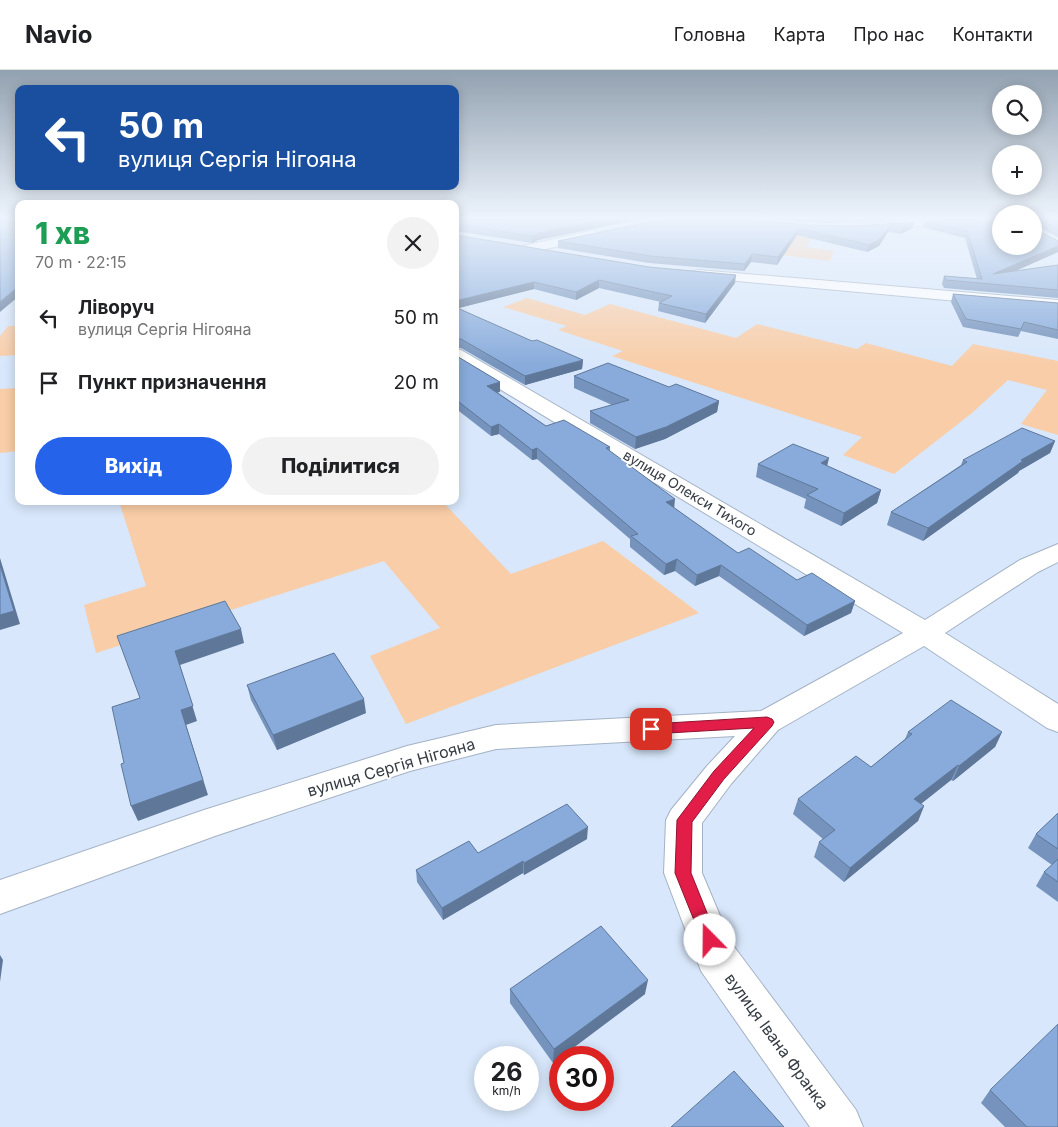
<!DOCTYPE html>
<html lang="uk">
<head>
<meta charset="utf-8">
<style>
	:root { --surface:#fff; --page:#f2f2f2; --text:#202124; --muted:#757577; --line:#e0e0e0; --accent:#2563eb }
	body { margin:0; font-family:Inter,sans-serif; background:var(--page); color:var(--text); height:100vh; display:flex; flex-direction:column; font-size:19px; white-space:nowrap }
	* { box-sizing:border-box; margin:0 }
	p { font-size:16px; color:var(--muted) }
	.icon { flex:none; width:28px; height:28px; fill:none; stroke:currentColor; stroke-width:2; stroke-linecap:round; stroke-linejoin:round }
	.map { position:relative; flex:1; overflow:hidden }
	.drawer { position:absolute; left:15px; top:130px; width:444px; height:305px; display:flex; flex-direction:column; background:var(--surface); border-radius:10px; box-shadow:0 2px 12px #0003 }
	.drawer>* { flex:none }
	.top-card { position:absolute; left:15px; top:15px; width:444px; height:105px; border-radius:10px; box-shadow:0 2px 12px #0003; background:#1a4fa0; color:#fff; overflow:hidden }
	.tools { position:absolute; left:992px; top:15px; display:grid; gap:10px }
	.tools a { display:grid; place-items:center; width:50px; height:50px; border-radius:50%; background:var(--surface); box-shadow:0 2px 12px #0003; font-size:25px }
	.speed { position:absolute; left:474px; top:976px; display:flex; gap:10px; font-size:25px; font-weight:700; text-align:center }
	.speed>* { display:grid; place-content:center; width:65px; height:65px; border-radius:50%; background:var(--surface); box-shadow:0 2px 12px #0003; line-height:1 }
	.speed small { font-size:12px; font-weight:400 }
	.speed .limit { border:8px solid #d22; background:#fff; color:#111 }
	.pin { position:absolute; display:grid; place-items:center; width:42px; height:42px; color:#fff; margin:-21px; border-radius:10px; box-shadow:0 2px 8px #0006 }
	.me { position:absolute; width:55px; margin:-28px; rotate:338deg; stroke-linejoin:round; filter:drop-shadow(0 0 4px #0008) }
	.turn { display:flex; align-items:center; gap:18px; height:105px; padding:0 20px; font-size:22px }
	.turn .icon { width:65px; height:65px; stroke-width:2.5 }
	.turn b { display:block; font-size:35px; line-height:42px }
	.round { display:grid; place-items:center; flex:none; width:52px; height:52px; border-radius:26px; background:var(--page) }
	.headline { display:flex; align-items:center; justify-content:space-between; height:85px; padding:0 20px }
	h1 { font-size:30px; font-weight:800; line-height:38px; color:#1e9e55 }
	.primary-button { display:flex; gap:10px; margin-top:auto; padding:10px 20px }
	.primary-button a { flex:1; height:58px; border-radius:30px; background:var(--accent); color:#fff; font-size:20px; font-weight:800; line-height:58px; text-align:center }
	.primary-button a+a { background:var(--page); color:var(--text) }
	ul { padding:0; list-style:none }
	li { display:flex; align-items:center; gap:15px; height:65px; padding:0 20px }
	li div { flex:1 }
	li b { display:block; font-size:19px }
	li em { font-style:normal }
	header { display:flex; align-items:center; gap:30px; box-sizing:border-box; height:70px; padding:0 25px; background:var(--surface); border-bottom:1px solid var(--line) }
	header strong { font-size:24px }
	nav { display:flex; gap:28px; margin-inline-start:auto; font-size:18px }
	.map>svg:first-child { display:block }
	.green { fill:#f9cda7 }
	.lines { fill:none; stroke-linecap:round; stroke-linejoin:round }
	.minor-casing { stroke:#a4b2c5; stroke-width:2 }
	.minor { fill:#fff; fill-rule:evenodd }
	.wall { fill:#7593bc }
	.shaded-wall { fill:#5f7899 }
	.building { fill:#88abdb; stroke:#5f7899 }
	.route { fill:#e11d48; stroke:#92132f }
	.labels { text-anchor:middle; stroke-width:4; stroke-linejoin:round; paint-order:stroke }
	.street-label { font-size:14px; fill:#363c44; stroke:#fff }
	.near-street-label { font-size:16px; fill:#363c44; stroke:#fff }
</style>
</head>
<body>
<header>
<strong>Navio</strong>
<nav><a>Головна</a><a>Карта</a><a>Про нас</a><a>Контакти</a></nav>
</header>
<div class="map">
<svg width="1058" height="1057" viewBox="0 0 1058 1057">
	<rect width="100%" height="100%" fill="#d8e7fb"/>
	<path class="green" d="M779,163L813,166L806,177L834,181L830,191L758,182Z
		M527,228L585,245L610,234L736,268L757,254L857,279L866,273L952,296L973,274L1058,291V365L1021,354L1047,320L1008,310L972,343L894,404L843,385L862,367L612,286L623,281L558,260L567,256L503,237Z
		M8,256H19V285L0,286V266Z
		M19,318V381L0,383V319Z
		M119,431H442L511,504L603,471L699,543L406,654L370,586L440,558L384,491L96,583L84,535L146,516Z"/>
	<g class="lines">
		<defs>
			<path id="minor" d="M923,148H962L956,152L876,161L870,157L876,153Z
				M594,160L600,164L599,167L528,183L521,179L523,176Z
				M698,200L1058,230V240L693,207L691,204L693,201Z
				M455,279L461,280L925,550L1020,490L1058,474V492L1038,502L945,563L1058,634V662L1047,658L924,576L778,660L731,714L702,753V803L732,874L856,1040L863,1057H810L701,901L664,803L666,750L671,740L707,696L735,666L496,679L410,701L215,766L0,844V810L204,740L407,676L496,655L761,641L903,563L455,292Z"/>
		</defs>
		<use href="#minor" class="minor-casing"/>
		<use href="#minor" class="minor"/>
	</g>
	<path class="wall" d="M455,148H646L538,170L532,173L455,161Z
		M751,148H926L827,153Z
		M1034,148H1058V167L1035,155V159L1058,171V182L1015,201L1058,195V228L944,218L942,214L944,206L977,209L965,168L923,157L925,151Z
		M914,152L912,158L901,164L888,162L879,176L867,182L797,165L777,195L751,192L744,201L649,193L558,178V171L805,155L856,156Z
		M455,165L735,213L705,253L658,241L659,233L661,232L599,218L576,230L534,219L458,238L532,271L583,290L582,299L525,315L461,278H455Z
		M953,224L1058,233V269L1021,261L1018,267L963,257L951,232Z
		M455,285L500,312V322H497L546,356L610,377V381L674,438L738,483L797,510L855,531L851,543L804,566L719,506L695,516L675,501L664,505L630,477V469L537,389L532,390L499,364L491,366L455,338Z
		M574,306L669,317L719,331L717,342L665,369L635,379L590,353V341L612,335L574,318Z
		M1055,371L1050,383L1019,401L1018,403L923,471L887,455L891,442L961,395L963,390Z
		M758,394L827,396L881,420L877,433L841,456L804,438L806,429L756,407Z
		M247,615L366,643L277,680L251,630Z
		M908,662H1002L995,677L953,711L951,710L921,734L924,736L918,751L844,812L814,787L819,772L823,769L793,744L798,729L871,697L905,669Z
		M1058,743V832L1036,816L1044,802L1052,795L1028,778L1036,764Z
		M587,769L524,805L523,803L443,850L417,812L416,800L478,783Z
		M510,919L645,924L553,993L510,933Z
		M990,1020L1058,1057H1005L981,1033Z"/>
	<path class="shaded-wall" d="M613,148H646L538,170L532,173V166L538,163Z
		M914,152L912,158L901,164L903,157Z
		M890,155L888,162L879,176L867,182L869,175Z
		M799,158L797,165L777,195L778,187Z
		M1058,176V182L991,212L993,204Z
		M752,184L751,192L744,201L745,194Z
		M736,205L735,213L705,253L706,244Z
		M599,210V218L576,230V222Z
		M534,212V219L455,239V231Z
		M19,216V226L0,242V232Z
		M583,290L582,299L525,315V306Z
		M500,312V322L488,325L487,316Z
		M719,331L717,342L665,369L635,379L636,367Z
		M499,354V364L491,366V357Z
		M1055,371L1050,383L1019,401L1018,403L923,471L928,458L1021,390Z
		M537,378V389L532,390V380Z
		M829,388L826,401L821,393Z
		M881,420L877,433L841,456L844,443Z
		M675,429L674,440L666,432Z
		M0,488L20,554L0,560Z
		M677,489L675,501L664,505L666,494Z
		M721,495L719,506L695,516L697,505Z
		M855,531L851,543L804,566L807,555Z
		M241,559L244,573L180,595L197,651L186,655L208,725L138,751L131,736L181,640L175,581Z
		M364,629L366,643L277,680L273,665Z
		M1002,662L995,677L953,711L959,696Z
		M958,695L951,710L908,744L914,729Z
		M924,736L918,751L844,812L850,798Z
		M588,757L587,769L524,805V793Z
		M523,791V803L443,850L442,838Z
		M0,885L3,890L0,912Z
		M648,910L645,924L553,993L554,979Z"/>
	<path class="building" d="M0,148H19V216L0,232Z
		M455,148H613L538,163L532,166L455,154Z
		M669,148H737L805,155L856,156L914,152L903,157L890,155L880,169L869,175L799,158L778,187L752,184L745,194L650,186L558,171Z
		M950,148H1001V176H1034V148H1035V159L1058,171V176L993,204L1058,195V220L946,210L944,206L982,209L967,161L925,151Z
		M1037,148H1058V159Z
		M455,165L649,197L736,205L706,244L659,233L672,226L599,210L576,222L534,212L455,231V200L457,199L455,198Z
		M953,224L1058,233V260L1024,252L1021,259L966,249Z
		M455,237L532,271L537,270L583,290L525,306L461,269H455Z
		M455,285L500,312L487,316L546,356L564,350L610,377L606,378L675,429L666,432L738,483L749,478L797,510L812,503L855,531L807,555L721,495L697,505L677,489L666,494L631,466L638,464L537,378L532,380L499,354L491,357L455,329Z
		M608,293L669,317L676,314L719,331L666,357L636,367L590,341L629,330L574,306Z
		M1022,358L1055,371L1021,390L1023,391L928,458L891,442L967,392L963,390Z
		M793,374L829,388L821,393L881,420L844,443L807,425L818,419L758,394Z
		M0,495L14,541L0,545Z
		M225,531L241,559L175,581L193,636L181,640L203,710L131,736L121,694L124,693L112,637L140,628L117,566Z
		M334,583L364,629L273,665L247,615Z
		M951,630L1002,662L959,696L958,695L914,729L924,736L850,798L819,772L835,760L798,729L856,686L871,697L912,664L908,662Z
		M567,734L588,757L524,793L523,791L442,838L416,800L469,771L478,783Z
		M1058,743V779L1036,764Z
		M1058,789V812L1044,802Z
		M601,856L648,910L554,979L510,919Z
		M1058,954V1057H1027L990,1020Z
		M734,1001L784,1057H671Z"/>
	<linearGradient id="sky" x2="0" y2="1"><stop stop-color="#92a1b0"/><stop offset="0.5" stop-color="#edf4fd"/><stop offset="1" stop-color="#edf4fd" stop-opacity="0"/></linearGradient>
	<rect width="1058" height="296" fill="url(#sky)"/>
	<path class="route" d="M767,647L772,649L774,652L772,656L724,709L692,752L691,803L718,870L716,875L710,878L704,875L675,803L677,750L714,701L754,658L651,664L646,662L644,659L646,655L651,654Z"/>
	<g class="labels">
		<g class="street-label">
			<text transform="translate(690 423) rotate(31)" y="5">вулиця Олекси Тихого</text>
		</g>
		<g class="near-street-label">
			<text transform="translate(391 697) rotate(-16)" y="6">вулиця Сергія Нігояна</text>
			<text transform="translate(777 971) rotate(54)" y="6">вулиця Івана Франка</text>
		</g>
	</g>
</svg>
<div class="tools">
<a><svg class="icon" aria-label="search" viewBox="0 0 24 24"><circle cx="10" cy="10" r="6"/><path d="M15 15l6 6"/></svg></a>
<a>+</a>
<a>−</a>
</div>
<div class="speed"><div>26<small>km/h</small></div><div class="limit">30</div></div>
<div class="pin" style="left:651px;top:659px;background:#d93025"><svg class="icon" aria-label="arrive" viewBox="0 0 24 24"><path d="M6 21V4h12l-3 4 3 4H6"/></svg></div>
<svg class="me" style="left:710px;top:870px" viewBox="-20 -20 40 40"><circle r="19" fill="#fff"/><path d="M0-13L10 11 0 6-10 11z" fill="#e11d48"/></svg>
<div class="top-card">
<div class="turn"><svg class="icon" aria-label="left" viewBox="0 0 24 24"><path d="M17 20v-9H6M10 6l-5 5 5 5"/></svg><div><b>50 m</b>вулиця Сергія Нігояна</div></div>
</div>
<section class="drawer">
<div class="headline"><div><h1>1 хв</h1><p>70 m · 22:15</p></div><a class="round"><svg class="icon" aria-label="close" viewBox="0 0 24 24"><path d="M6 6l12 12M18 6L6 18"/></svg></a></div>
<ul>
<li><svg class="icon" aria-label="left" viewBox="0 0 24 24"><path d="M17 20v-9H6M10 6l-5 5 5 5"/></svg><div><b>Ліворуч</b><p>вулиця Сергія Нігояна</p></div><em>50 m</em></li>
<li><svg class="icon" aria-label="arrive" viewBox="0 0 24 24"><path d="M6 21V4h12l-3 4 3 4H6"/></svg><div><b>Пункт призначення</b></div><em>20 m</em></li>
</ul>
<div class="primary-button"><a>Вихід</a><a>Поділитися</a></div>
</section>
</div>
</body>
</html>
